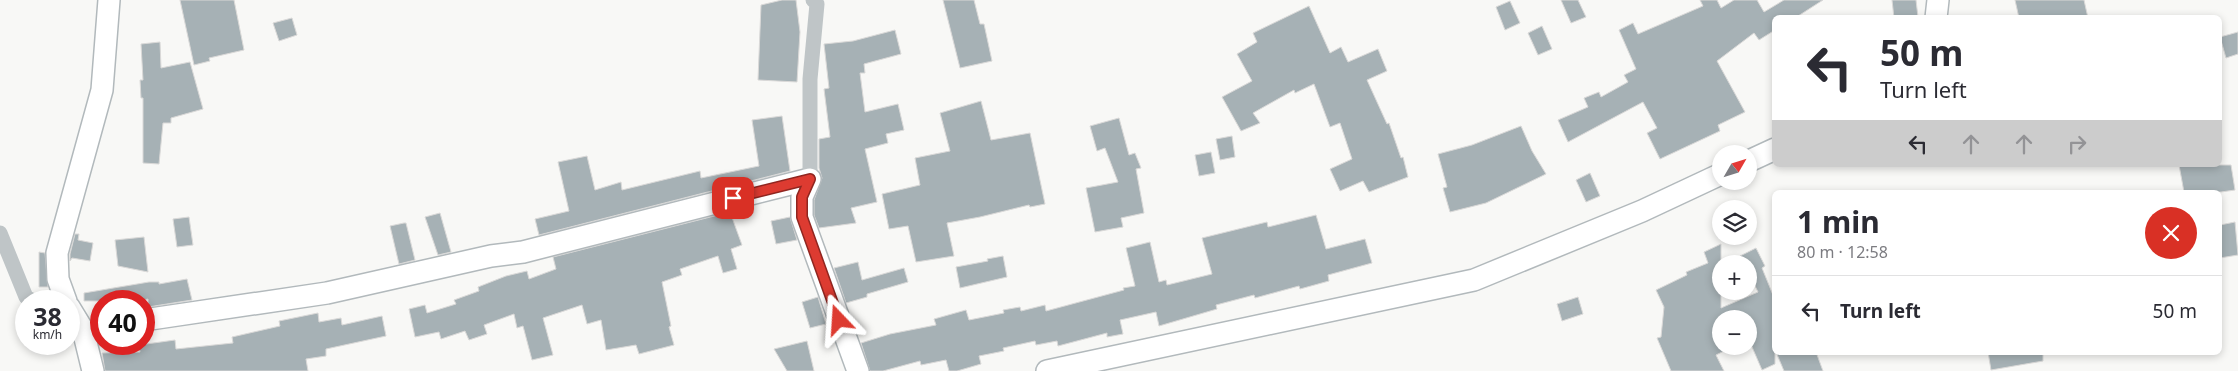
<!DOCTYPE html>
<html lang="en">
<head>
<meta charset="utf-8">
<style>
	:root { --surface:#fff; --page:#f7f7f7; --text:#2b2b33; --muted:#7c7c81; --line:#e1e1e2 }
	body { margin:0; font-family:"Noto Sans",sans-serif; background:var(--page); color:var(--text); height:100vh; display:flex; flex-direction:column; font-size:19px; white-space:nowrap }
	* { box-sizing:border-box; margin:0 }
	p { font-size:16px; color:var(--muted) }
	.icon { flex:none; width:28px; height:28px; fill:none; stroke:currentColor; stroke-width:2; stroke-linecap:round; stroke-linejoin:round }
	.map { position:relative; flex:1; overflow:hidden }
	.side { position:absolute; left:1772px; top:190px; width:450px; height:165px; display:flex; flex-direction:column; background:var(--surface); border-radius:8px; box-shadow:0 2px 8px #0003 }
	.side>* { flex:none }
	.banner { position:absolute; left:1772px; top:15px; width:450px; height:152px; border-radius:8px; box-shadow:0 2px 8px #0003; background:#fff; color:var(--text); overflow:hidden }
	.needle { width:32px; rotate:51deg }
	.controls { position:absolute; left:1712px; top:145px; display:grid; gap:10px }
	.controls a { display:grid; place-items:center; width:45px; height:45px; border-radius:50%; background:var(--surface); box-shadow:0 2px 8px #0003; font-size:25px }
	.speed { position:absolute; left:15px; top:290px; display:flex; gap:10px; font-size:25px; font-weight:700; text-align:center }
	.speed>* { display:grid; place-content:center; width:65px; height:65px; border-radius:50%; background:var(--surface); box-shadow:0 2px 8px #0003; line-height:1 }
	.speed small { font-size:12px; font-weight:400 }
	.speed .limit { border:8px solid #d22; background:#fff; color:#111 }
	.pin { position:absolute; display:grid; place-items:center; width:42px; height:42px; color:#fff; margin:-21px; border-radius:10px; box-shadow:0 2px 8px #0006 }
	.me { position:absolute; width:55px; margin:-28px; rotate:340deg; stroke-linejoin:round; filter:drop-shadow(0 0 4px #0008) }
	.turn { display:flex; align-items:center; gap:18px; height:105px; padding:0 25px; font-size:22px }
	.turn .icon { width:65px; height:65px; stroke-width:2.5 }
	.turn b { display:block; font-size:35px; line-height:42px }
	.lanes { display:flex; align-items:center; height:48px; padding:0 25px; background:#0003; justify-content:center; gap:25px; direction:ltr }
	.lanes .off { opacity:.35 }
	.round { display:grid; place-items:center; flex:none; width:52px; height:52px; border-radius:26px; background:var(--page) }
	.headline { display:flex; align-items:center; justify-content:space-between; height:85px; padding:0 25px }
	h1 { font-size:30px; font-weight:700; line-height:38px }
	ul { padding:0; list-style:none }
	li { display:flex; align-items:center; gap:15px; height:70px; padding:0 25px; border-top:1px solid var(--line) }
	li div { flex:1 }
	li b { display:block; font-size:19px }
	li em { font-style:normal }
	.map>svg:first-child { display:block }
	.building { fill:#a6b1b5; stroke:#dad9d8 }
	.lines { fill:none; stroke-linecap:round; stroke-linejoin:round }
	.secondary-casing { stroke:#b2b9bc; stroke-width:24 }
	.street { stroke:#bfc5c7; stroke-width:15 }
	.secondary { stroke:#fff; stroke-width:21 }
	.route-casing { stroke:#902620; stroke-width:12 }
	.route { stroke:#dd3b31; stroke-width:9 }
</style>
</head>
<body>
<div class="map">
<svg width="2238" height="371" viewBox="0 0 2238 371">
	<rect width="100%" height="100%" fill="#f8f8f6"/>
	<path class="building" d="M180,0H234L244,50L209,58L210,61L194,65Z
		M782,0H796L800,32L797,82L758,80L761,5Z
		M943,0H974L980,24H984L992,61L960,68Z
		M1561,0H1578L1586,17L1571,23Z
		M1700,0H1717L1721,8L1734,0H1757L1764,12L1784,0H1823L1795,18H1775V30L1759,40L1754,33L1717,61L1745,112L1718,125L1720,131L1660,159L1647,133L1657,128L1643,102L1568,142L1558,120L1588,107L1584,98L1599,92L1601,97L1628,82L1624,75L1636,69L1619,30L1633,23L1638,34L1703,6Z
		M1892,0H1916L1918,17L1894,18Z
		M2015,0H2084L2088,18H2019Z
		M1510,1L1520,23L1505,30L1496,7Z
		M1309,6L1330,53L1341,47L1348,62L1378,49L1387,71L1367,80L1387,124L1389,123L1401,158L1403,157L1408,177L1369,192L1363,181L1340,191L1330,169L1352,159L1340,123L1330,127L1314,84L1295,93L1294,90L1253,113L1260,123L1241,131L1222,97L1252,81L1237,54L1257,42L1253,33Z
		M292,18L297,35L279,41L273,23Z
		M1542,26L1552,49L1538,55L1528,33Z
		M895,30L901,54L864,64L865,73H860L865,112L898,104L904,130L886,134L888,143L865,149L877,202L851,208L856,223L819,228L814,215V200L822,178L819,168V139L830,137L824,89L829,88L824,44L853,41Z
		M2238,32V54L2226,58L2220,37Z
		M160,42L161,68L190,62L203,109L171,118V123H163L159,164L143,163V98H141L140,80H143L141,44Z
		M981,101L991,140L1030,133L1045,204L1030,207L1029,205L980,217L947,223L954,256L916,262L908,226L889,229L882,194L920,185L915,158L950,151L940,113Z
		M782,116L790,171L539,235L535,219L569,211L558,162L587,156L595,190L621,182L622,190L700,171L701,178L759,166L752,120Z
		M1119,118L1129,155L1135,153L1141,168L1136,169L1144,213L1121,218L1123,227L1095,232L1086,188L1118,182L1105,148L1097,151L1090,126Z
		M1521,126L1532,151L1546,174L1486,203L1450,212L1443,188L1447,187L1438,154L1472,145Z
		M1232,136L1235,157L1220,160L1216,139Z
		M1211,152L1215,173L1199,176L1195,155Z
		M2179,165H2231L2235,190L2221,192H2184Z
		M1590,173L1600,196L1586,202L1576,180Z
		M730,212L742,245L731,249L737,269L723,273L718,256L680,269L682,275L662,282L671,326L669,327L674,345L639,354L636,345L606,350L601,320L587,324L582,305L543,318L553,355L532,360L523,326L517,328L514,314L484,325L487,334L469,340L465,331L441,339L439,332L415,337L409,309L425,305L427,313L456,304L454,300L479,291L478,287L506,276L527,271L529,279L556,269L553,257Z
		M440,213L451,252L438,255L425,217Z
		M1316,215L1326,249L1365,239L1372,263L1328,275L1329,281L1300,289L1299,286L1255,298L1254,295L1216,305L1217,309L1159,326L1156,312L1120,320L1123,334L1107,337V333L1058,346L1057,341L1036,345L1035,341L1003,348L1004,351L979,356L981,364L957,371H949L946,360L921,365L920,361L883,371H870L861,343L890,334L936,325L934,319L966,310L969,320L1004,313L1003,310L1020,307L1021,311L1045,305L1046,311L1124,290L1123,288L1135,286L1126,248L1150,242L1159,282L1166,280L1167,285L1212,274L1202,238L1267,222L1268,227Z
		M189,217L193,245L177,247L173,219Z
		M790,217L797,240L776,244L771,221Z
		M2235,222L2238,255L2220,258V225Z
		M404,223H406L415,260L399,264L390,226Z
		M75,234H79L78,240L93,243L90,261L72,258L70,261V254Z
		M144,237L148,272L118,266L115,240Z
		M1721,244V308L1758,292L1749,274V264H1743L1740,256L1756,248L1765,266L1762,268L1775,300V364L1762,370L1749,340V319H1721V346H1734L1716,355L1724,371H1671L1657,338L1661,337L1664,307L1656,290L1687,275L1686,272L1708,263L1704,252Z
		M39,252L45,253L48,287H39Z
		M1003,256L1007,277L960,288L956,267L988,261L987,259Z
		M858,262L862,280L904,268L908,282L867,294V297L846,303L834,268Z
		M187,279L192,300L148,307V299L139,301H84V293L149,282H159V284Z
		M818,297L826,324L810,328L802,302Z
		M1578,297L1583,314L1562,321L1557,304Z
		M318,313L319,322L341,318L342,325L382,316L386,336L326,349V356L306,359L308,371H105L102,353L140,352L139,345L175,340L176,349L233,343L232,337L280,326L279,321Z
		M807,341L814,371H787L774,349Z
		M1776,352H1816L1823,371H1784Z
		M1988,352H2043V361L1991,370Z"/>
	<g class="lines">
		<defs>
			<path id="secondary" d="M1936,18L1938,0
				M1749,161L1775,149
				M66,301L58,279L57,253L102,90L109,0
				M69,307L83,330L93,371
				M144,320L327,293L491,256L523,252L810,179L802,197V217L858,371
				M1047,371L1474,280L1642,211L1721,174"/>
		</defs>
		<use href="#secondary" class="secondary-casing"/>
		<path class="street" d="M810,179V79L817,4L813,0
			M0,233L26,297L33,301"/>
		<use href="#secondary" class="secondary"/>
	</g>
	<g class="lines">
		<defs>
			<path id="route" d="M733,198L810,179L802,197V217L839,320"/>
		</defs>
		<use href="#route" class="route-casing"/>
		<use href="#route" class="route"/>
	</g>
</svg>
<div class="controls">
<a><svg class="needle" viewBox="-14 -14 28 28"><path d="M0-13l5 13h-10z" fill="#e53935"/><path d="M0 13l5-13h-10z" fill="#7c7c81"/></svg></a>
<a><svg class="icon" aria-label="layers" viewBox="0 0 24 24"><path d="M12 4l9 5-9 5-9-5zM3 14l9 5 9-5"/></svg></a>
<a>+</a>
<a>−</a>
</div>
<div class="speed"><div>38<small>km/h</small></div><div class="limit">40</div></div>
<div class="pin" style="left:733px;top:198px;background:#d93025"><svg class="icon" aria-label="arrive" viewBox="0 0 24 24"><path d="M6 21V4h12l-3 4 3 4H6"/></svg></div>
<svg class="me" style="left:839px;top:320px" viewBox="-20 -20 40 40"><path d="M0-17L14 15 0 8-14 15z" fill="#dd3b31" stroke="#fff" stroke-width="4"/></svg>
<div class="banner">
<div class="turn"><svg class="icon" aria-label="left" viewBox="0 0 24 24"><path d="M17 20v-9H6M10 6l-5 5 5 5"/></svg><div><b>50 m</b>Turn left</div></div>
<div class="lanes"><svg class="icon" aria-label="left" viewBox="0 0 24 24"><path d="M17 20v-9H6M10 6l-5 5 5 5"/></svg><svg class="icon off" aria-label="ahead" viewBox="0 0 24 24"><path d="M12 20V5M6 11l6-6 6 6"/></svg><svg class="icon off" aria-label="ahead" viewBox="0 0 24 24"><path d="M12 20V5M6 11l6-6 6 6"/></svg><svg class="icon off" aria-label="right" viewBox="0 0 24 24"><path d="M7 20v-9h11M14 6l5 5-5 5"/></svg></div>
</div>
<section class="side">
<div class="headline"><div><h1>1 min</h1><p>80 m · 12:58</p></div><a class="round" style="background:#d93025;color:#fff"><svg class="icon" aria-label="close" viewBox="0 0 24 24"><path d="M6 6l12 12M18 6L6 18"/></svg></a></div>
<ul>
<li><svg class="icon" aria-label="left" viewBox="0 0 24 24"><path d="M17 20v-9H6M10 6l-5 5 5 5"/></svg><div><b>Turn left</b></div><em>50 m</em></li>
</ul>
</section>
</div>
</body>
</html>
